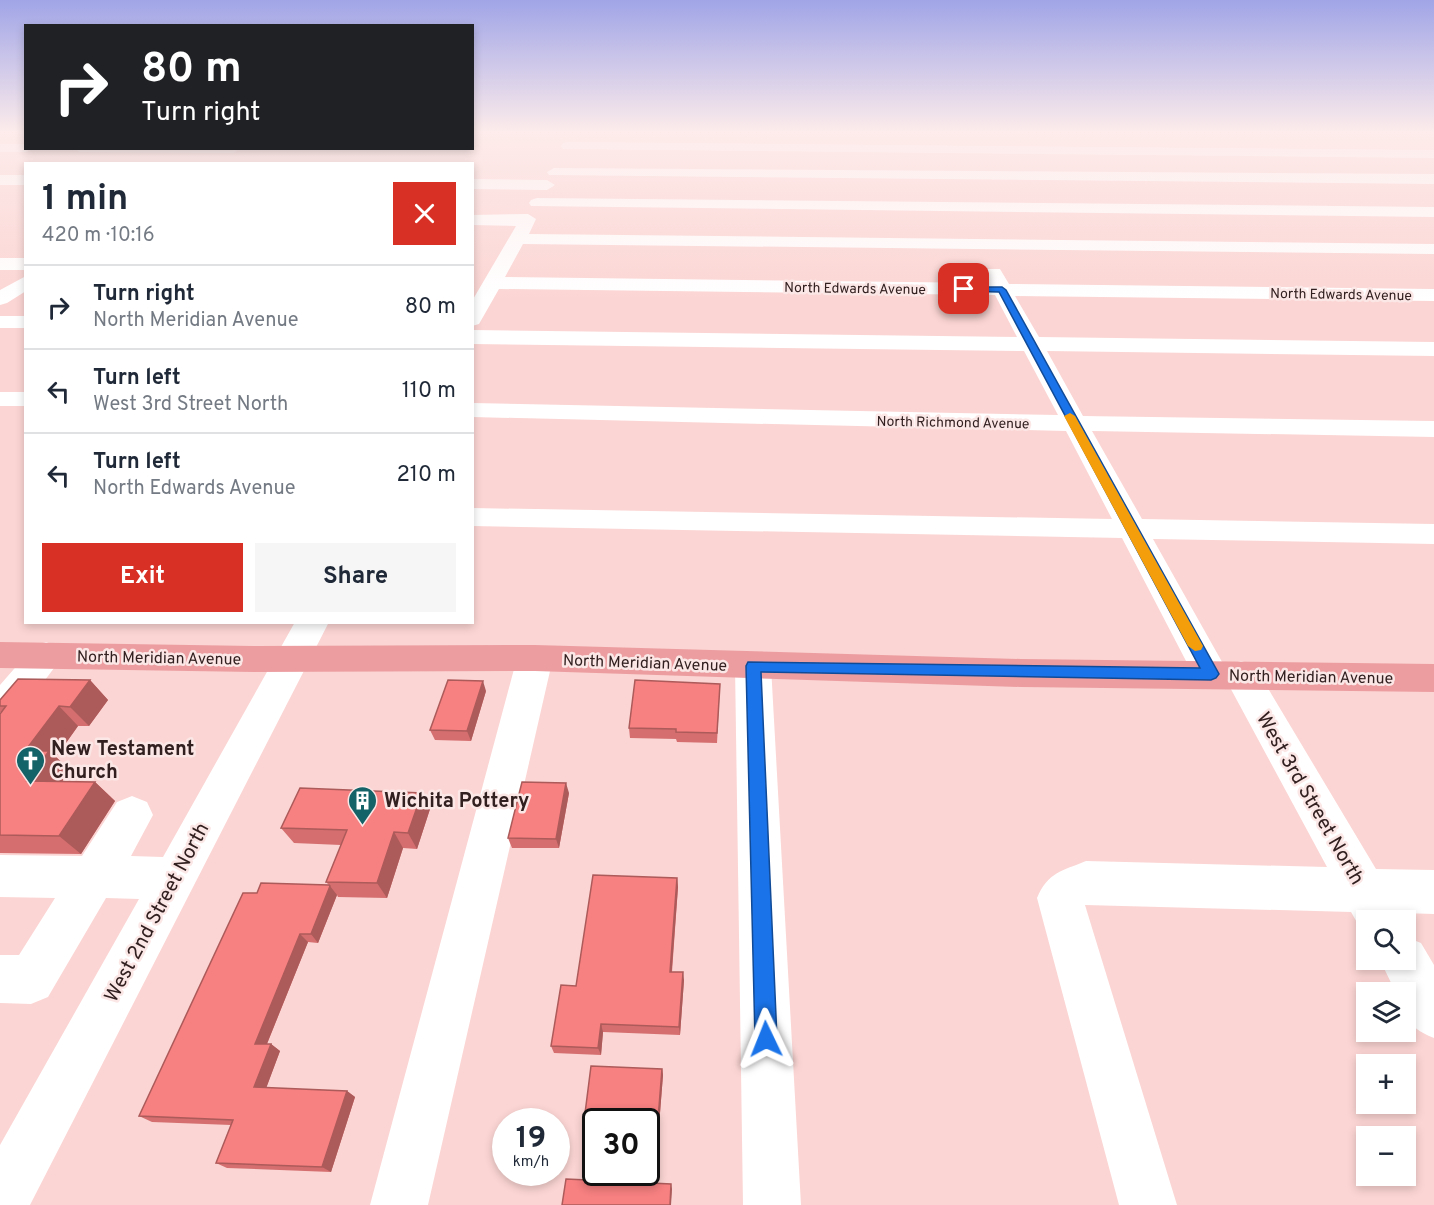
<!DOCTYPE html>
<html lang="en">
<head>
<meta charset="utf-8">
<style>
	:root { --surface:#fff; --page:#f6f6f7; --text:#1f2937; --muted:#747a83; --line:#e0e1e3; --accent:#d93025 }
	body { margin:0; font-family:Overpass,sans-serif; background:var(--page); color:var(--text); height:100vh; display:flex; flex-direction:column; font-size:22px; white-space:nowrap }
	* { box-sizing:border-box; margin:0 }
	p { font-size:20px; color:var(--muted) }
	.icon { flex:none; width:33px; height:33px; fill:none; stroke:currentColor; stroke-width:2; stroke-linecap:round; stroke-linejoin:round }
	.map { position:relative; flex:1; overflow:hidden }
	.side { position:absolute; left:24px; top:162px; width:450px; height:462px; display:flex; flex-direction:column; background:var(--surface); border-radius:0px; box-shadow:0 3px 9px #0003 }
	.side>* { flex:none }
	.hud { position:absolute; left:24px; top:24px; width:450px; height:126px; border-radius:0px; box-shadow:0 3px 9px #0003; background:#202124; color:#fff; overflow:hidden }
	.tools { position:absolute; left:1356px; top:910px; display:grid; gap:12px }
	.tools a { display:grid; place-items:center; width:60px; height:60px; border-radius:0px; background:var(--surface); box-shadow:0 3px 9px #0003; font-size:30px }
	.speed { position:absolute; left:492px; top:1108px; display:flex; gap:12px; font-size:30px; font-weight:700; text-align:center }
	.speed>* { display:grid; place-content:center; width:78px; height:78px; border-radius:50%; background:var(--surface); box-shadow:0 3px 9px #0003; line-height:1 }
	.speed small { font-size:15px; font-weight:400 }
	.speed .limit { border:3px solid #111; border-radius:9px; background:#fff; color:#111 }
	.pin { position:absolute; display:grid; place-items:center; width:51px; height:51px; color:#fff; margin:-26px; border-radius:12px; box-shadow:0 3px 9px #0006 }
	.me { position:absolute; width:66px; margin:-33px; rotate:358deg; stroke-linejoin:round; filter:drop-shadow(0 0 4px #0008) }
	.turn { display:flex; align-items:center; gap:21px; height:126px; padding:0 18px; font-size:27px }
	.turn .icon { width:78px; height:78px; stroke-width:2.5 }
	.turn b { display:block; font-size:42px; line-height:51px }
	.round { display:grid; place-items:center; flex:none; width:63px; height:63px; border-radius:0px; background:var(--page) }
	.overview { display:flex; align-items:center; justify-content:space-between; height:102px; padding:0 18px }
	h1 { font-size:36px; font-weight:700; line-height:45px }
	.button { display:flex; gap:12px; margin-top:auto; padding:12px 18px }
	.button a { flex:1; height:69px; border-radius:0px; background:var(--accent); color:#fff; font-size:24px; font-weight:700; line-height:69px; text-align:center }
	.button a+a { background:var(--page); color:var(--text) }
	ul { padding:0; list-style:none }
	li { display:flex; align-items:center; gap:18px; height:84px; padding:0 18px; border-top:2px solid var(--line) }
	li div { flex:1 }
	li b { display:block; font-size:22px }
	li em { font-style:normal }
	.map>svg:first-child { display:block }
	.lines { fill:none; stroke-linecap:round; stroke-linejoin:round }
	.minor { fill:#fff; fill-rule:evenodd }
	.major { fill:#ec9da0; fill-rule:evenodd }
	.wall { fill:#d46e6f }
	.shaded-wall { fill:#ad5a5a }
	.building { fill:#f78081; stroke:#ad5a5a; stroke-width:1.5 }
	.route { fill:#1a73e8; stroke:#114b97; stroke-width:1.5 }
	.slow { fill:#f59e0b }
	.labels { text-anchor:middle; stroke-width:5; stroke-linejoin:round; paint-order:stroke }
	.far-street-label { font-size:14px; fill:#322020; stroke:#fbe7e6 }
	.street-label { font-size:16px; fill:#322020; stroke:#fbe7e6 }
	.near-poi-label { font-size:20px; font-weight:bold; fill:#322020; stroke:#fbe7e6; text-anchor:start }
	.near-street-label { font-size:20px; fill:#322020; stroke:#fbe7e6 }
</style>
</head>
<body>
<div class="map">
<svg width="1434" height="1205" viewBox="0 0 1434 1205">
	<rect width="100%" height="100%" fill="#fbd5d3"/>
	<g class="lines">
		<path class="minor" d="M568,142L1434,150V158L563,149L561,146L563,143Z
			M0,144H26V148H33L26,152H0Z
			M73,148H240V149L233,153L80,152Z
			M554,168L1434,174V184L549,175L547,172Z
			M0,175H26V185H0Z
			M472,179L547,180L555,185L547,190L472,189Z
			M537,198L1434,207V217L531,206L529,203L531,200Z
			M528,214L536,219L529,234L1434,244V254L523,244L505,277L989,283L983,273L986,269H1000L1009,284L1434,289V301L1015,296L1039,337L1434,342V356L1047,351L1083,416L1434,421V437L1092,431L1142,519L1434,524V544L1153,539L1226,669L1228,665L1241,661L1254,665L1376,869L1434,870V914L1401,913L1404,921H1366V938L1351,912L1085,905L1177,1205H1119L1037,898C1048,872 1062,871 1086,861L1327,867L1226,680L1224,684L1211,688L1198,684L1122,538L472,526V508L1112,519L1066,431L472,417V403L1058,415L1024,351L472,344V330L1017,337L995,295L499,289L479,324L472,326V301L516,226L472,225V215Z
			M0,258H26V270H0Z
			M26,276V291L7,303L0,305V290Z
			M0,316H26V328H0Z
			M0,392H26V406H0Z
			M295,622H329L30,1205H0V1145L139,899L106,898L48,997L31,1004L0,1003V955H19L55,898L0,897V855L82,856L117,802L132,796L147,802L153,815L131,856L163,857Z
			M46,642L58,646L64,655L13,722L0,726V685L34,646Z
			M535,645L547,649L553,658L428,1205H370L517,658L523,649Z
			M753,652L766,656L771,666L801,1205H743L735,666L740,656Z
			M1406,937L1421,943L1434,965V1038C1409,1028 1406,1020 1406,993H1396L1380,960H1406Z"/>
		<path class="major" d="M0,642L253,646L535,645L1021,659L1434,664V692L1021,687L535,671L253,672L0,668Z"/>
	</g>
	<path class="wall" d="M90,680L108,700L89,726H78L56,757L70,770L62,782H95L115,801L81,854L0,853V714L1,713L0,712V700Z
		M720,684L717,743L677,742L676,739L630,738L629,728Z
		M486,691L471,741L435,740L430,730Z
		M422,793L430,809L417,849L403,848L387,898L338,897L337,895L318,943L308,942L267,1044H271L280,1051L266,1088L347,1091L355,1097L331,1172L227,1168L216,1163L231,1125L152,1122L139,1116L257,893L329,885L326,882L341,845L294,843L281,828Z
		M569,793L559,848H512L508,838Z
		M677,878L678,887L672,972L684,980L680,1035L603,1032L601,1055L554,1053L551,1046L576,986Z
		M662,1069L663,1075L658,1138L646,1137V1122H596V1135H586L583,1129Z"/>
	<path class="shaded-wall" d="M90,680L108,700L89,726L70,707Z
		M483,681L486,691L471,741L467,731Z
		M59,706L78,726L56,757L70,770L49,800L27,781L25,751Z
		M95,782L115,801L81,854L59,836Z
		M566,783L569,793L559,848L556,839Z
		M422,793L430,809L417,849L408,833Z
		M394,832L403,848L387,898L377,883Z
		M677,878L678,887L671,980L670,972Z
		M330,886L337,895L318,943L311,934Z
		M300,934L308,942L264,1051L255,1044Z
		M683,972L684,980L680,1035L679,1027Z
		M601,1024L603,1032L601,1055L598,1048Z
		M271,1044L280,1051L264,1094L254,1087Z
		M662,1069L663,1075L658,1138L657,1132Z
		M347,1091L355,1097L331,1172L322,1167Z
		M671,1184L672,1189L671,1205H670Z"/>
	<path class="building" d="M18,679L90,680L70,707L59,706L25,751H49L27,781L95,782L59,836L0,835V714L6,706H0V700Z
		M448,680L483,681L467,731L430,730Z
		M635,680L720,684L717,733L676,732V729L629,728Z
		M522,782L566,783L556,839L508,838Z
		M300,788L422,793L408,833L394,832L377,883L326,882L347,830L281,828Z
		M593,875L677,878L670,972H683L679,1027L601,1024L598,1048L551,1046L561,985L576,986Z
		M261,883L329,885L330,886L311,934H300L255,1044H271L254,1087L347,1091L322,1167L216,1163L233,1120L139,1116L243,893H257Z
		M591,1066L662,1069L657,1132H646V1122H596V1130L583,1129Z
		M566,1179L671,1184L670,1205H562Z"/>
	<linearGradient id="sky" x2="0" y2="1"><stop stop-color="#a1a5e7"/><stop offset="0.44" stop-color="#fdeceb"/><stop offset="1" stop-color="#fdeceb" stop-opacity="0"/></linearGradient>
	<rect width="1434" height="300" fill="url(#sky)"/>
	<path class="route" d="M964,287H1002L1006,290L1219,674L1216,678L1211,680L761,672L777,1039L774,1047L766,1050L759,1047L755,1039L746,666L748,662L1200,668L999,292L961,291L960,289Z"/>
	<path class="slow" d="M1070,413L1075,416L1203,646L1201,650L1195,651L1188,646L1064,416Z"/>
	<defs>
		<symbol id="church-pin" viewBox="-11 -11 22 30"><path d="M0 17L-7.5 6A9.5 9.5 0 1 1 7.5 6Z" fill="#146368" stroke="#fbe7e6"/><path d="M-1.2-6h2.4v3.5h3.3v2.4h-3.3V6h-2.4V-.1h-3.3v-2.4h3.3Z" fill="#fff"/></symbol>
		<symbol id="building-pin" viewBox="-11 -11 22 30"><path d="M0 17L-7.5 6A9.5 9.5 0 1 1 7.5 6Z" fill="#146368" stroke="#fbe7e6"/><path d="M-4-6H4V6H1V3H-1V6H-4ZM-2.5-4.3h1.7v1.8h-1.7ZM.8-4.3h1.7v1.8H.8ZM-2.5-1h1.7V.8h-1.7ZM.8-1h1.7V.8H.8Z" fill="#fff"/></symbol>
	</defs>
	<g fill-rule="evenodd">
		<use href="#church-pin" x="14" y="744" width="33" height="45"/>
		<use href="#building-pin" x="346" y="784" width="33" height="45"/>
	</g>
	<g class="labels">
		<g class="far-street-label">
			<text transform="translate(855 288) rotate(1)" y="5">North Edwards Avenue</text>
			<text transform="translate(1341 294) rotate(1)" y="5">North Edwards Avenue</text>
			<text transform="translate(953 422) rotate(1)" y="5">North Richmond Avenue</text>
		</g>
		<g class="street-label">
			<text transform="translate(159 657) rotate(1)" y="6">North Meridian Avenue</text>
			<text transform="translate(645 662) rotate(2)" y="6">North Meridian Avenue</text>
			<text transform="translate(1311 676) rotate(1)" y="6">North Meridian Avenue</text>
		</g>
		<g class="near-poi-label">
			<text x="51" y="755">New Testament<tspan x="51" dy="23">Church</tspan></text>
			<text x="384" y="807">Wichita Pottery</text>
		</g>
		<g class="near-street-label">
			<text transform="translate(1311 798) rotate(60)" y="7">West 3rd Street North</text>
			<text transform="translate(156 912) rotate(-62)" y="7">West 2nd Street North</text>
		</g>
	</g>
</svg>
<div class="tools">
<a><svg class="icon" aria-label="search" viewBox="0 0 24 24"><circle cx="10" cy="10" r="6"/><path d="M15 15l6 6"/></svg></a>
<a><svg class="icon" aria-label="layers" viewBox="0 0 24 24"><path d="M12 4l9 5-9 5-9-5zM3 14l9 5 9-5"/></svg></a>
<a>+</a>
<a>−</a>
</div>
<div class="speed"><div>19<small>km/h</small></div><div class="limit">30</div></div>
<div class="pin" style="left:964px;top:289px;background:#d93025"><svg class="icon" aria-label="arrive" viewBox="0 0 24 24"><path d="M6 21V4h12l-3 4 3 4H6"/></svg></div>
<svg class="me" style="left:766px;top:1039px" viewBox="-20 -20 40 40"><path d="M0-17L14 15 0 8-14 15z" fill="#1a73e8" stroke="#fff" stroke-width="4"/></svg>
<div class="hud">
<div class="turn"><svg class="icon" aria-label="right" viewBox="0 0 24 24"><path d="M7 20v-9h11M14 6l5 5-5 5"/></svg><div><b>80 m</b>Turn right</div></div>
</div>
<section class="side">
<div class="overview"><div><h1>1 min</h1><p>420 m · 10:16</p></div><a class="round" style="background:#d93025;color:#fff"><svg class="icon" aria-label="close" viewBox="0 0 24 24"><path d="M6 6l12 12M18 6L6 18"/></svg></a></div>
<ul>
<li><svg class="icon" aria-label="right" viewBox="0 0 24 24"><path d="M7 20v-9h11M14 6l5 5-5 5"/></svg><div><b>Turn right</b><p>North Meridian Avenue</p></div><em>80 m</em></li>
<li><svg class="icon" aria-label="left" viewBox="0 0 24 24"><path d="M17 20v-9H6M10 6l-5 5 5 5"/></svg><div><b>Turn left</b><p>West 3rd Street North</p></div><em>110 m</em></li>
<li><svg class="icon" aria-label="left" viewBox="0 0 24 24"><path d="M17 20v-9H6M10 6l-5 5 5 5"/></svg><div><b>Turn left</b><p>North Edwards Avenue</p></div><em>210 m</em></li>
</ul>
<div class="button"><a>Exit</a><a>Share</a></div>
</section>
</div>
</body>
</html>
